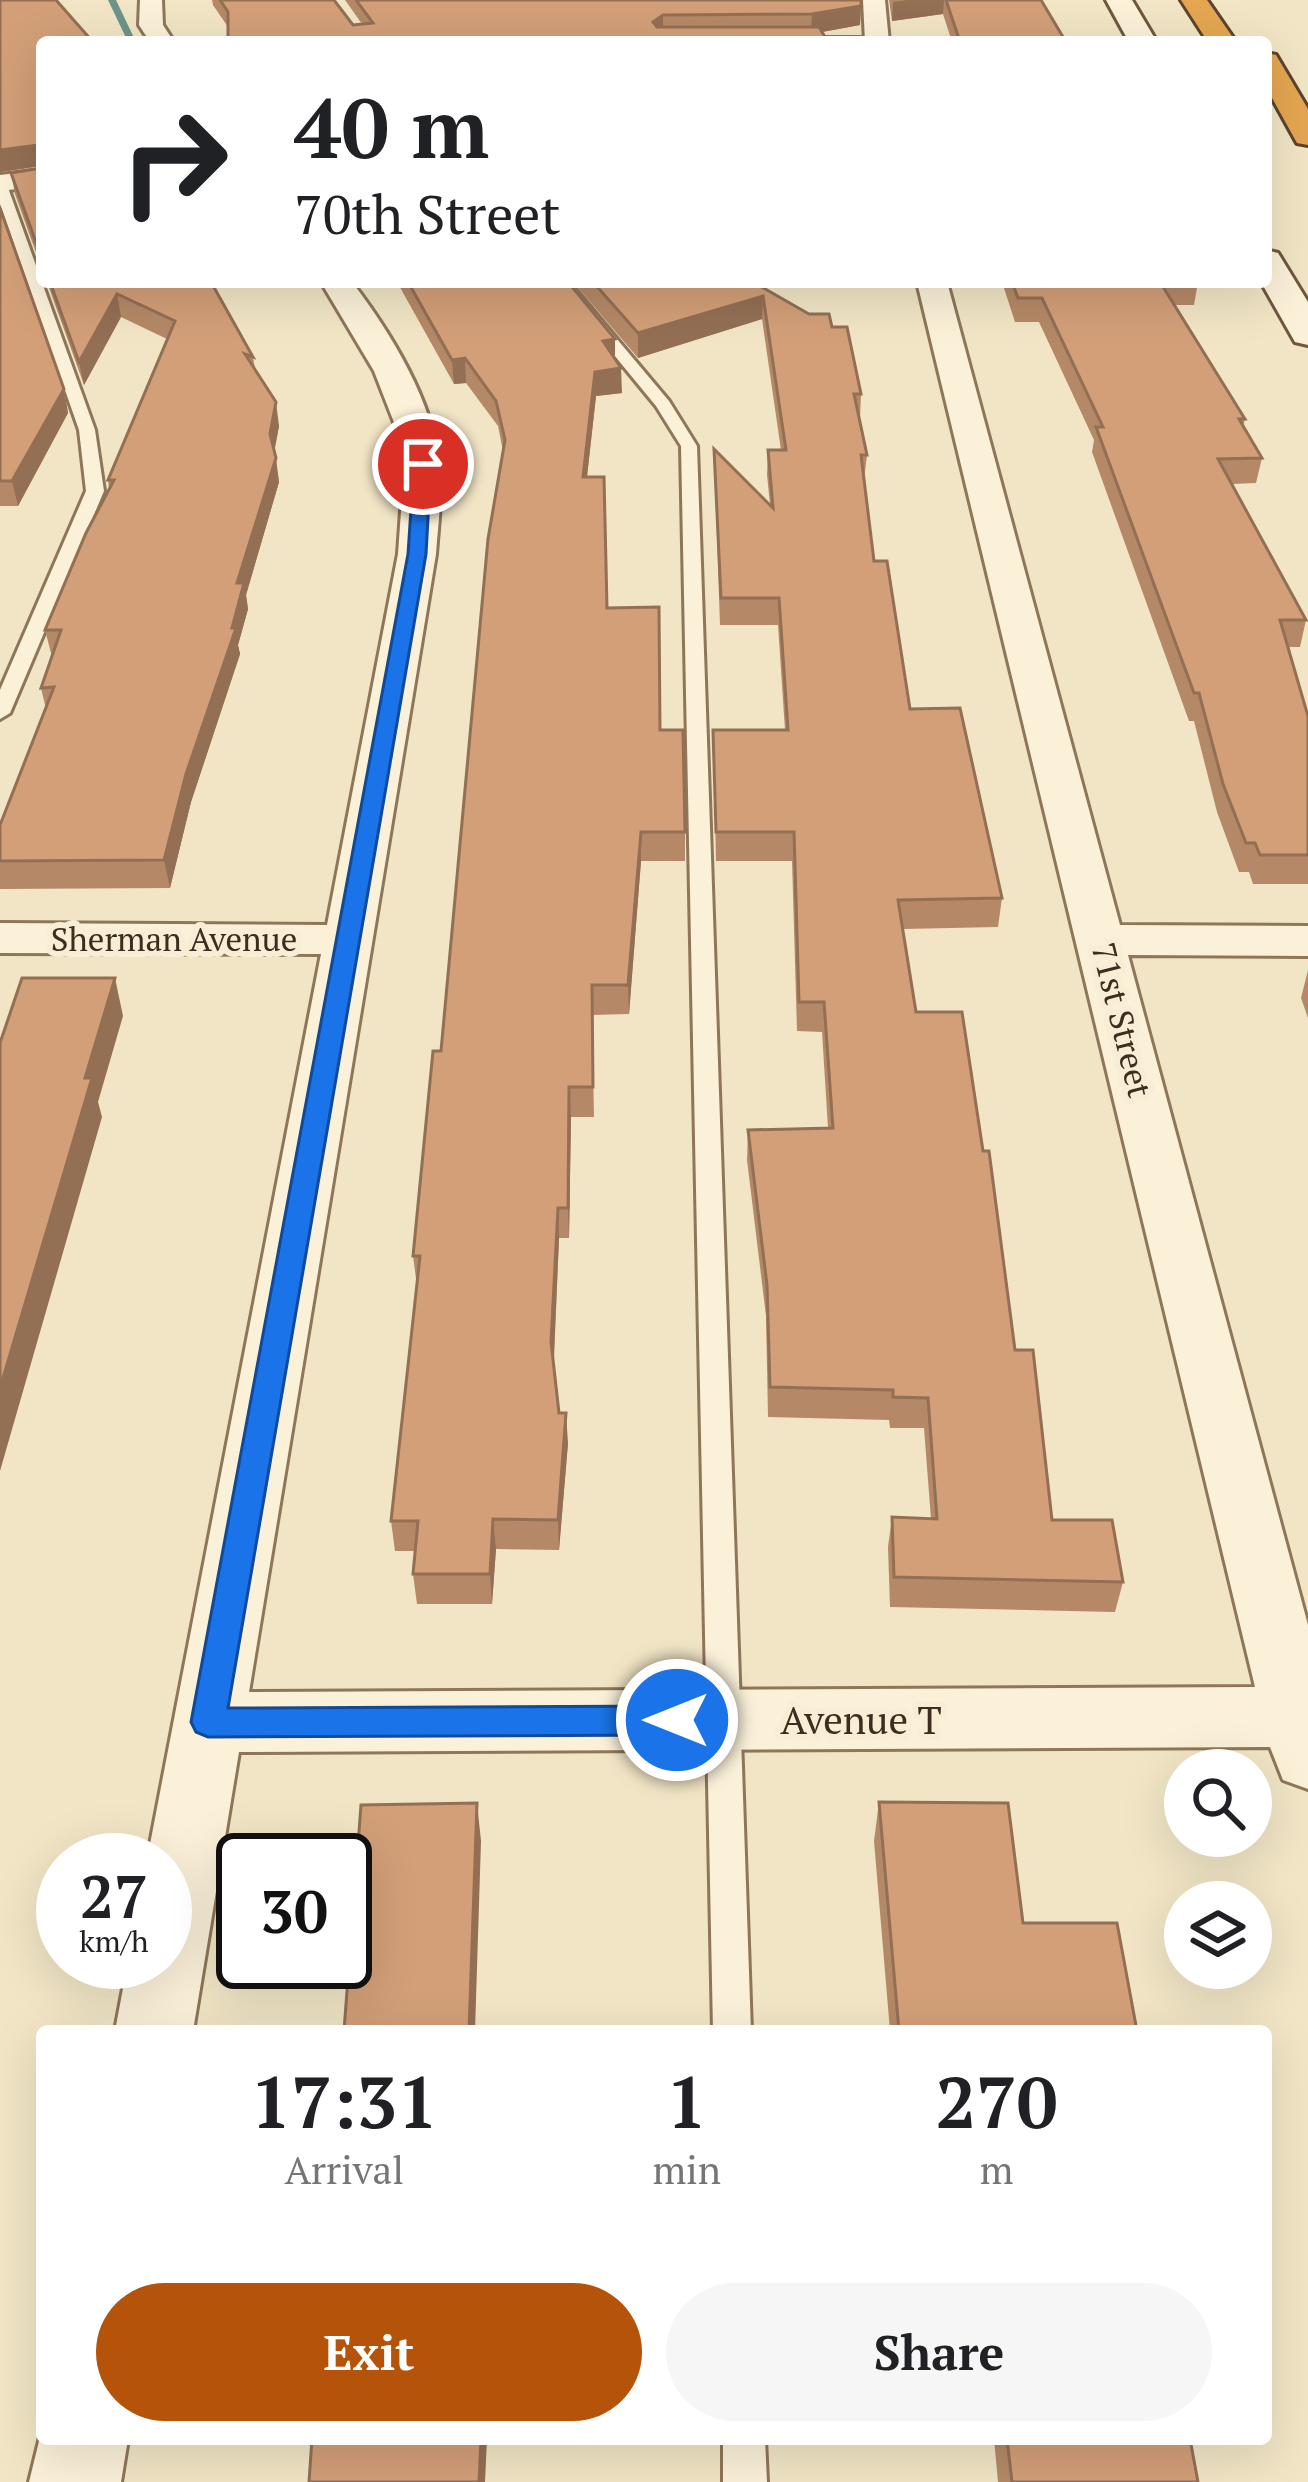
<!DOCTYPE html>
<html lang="en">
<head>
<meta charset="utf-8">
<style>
	:root { --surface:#fff; --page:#f6f6f6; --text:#202124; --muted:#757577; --accent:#b45309 }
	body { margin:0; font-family:"PT Serif",serif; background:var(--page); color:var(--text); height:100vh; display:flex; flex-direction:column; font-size:45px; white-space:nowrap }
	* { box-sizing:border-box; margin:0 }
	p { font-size:39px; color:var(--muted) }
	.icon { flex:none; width:66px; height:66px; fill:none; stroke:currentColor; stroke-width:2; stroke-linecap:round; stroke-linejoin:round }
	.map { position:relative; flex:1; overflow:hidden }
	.details { position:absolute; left:36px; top:2025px; width:1236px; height:420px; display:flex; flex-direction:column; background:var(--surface); border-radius:12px; box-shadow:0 12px 48px #0002 }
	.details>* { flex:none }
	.banner { position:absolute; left:36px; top:36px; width:1236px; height:252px; border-radius:12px; box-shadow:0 12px 48px #0002; background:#fff; color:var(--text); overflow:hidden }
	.buttons { position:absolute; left:1164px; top:1749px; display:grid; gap:24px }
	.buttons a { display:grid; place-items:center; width:108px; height:108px; border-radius:50%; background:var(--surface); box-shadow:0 12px 48px #0002; font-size:60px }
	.speed { position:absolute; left:36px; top:1833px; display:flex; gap:24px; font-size:60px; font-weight:700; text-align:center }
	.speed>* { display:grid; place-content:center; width:156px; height:156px; border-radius:50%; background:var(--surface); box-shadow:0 12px 48px #0002; line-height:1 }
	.speed small { font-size:30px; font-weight:400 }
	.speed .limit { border:6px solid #111; border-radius:18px; background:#fff; color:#111 }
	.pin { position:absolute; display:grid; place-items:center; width:102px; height:102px; color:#fff; margin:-51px; border:6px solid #fff; border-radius:50%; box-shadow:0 3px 12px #0007 }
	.me { position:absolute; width:132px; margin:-66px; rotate:270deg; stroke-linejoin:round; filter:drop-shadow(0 0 9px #0008) }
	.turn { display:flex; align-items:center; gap:42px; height:252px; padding:0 60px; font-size:54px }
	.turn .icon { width:156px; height:156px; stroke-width:2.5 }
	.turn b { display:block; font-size:84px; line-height:102px }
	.eta { display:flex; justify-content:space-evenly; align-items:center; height:204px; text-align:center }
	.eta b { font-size:72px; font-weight:700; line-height:84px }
	.primary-button { display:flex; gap:24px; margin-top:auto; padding:24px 60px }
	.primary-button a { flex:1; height:138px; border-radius:72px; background:var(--accent); color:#fff; font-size:48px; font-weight:700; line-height:138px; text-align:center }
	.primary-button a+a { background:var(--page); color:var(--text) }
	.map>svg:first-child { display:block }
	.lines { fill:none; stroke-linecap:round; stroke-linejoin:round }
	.stream { fill:#6d948a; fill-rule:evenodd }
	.lane-casing { stroke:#8e7659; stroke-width:6 }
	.street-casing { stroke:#8e7659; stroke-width:6 }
	.secondary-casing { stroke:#70573c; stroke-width:6 }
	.highway-casing { stroke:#5c442e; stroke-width:6 }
	.lane { fill:#fbf1d9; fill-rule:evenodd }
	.street { fill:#fbf1d9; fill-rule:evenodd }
	.secondary { fill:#fbf1d9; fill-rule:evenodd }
	.highway { fill:#e5a651; fill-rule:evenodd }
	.wall { fill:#b58967 }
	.shaded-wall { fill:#936f54 }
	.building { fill:#d29f78; stroke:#936f54; stroke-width:3 }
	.route { fill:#1a73e8; stroke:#114b97; stroke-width:3 }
	.labels { text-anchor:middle; stroke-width:12; stroke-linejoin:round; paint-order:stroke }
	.street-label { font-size:33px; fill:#3d2d1e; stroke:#f8eed5 }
	.near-street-label { font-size:39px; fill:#3d2d1e; stroke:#f8eed5 }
</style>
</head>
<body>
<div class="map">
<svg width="1308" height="2482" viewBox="0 0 1308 2482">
	<rect width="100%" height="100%" fill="#f1e5c5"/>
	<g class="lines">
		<path class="stream" d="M108,0H116L136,42H128Z"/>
		<defs>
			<path id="lane" d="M793,38H876L882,41L788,42Z
				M0,181L7,185L95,430L104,491L10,713L0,719V690L86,491L79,430L0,204Z
				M554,282H569L669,401L697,446L751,2031H713L681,446L656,406Z
				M723,2439H765L767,2482H723Z"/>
			<path id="street" d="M140,0H162L163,25L174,42H150L139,25Z
				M863,0H885L889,42H865Z
				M42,170V186L0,191V175Z
				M321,282H352C391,333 434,403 440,469C442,497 438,526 436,554L249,1692L1255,1687L917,282H947L1120,925L1308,926V956L1128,955L1308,1625V1789L1283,1780L1270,1747L239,1752L193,2031H115L128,1962H165V1860H147L321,954L0,953V923L327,925L398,554L404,469L395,425L374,371Z
				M42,2429V2439H128L121,2482H29Z"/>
			<path id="secondary" d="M1106,0H1132L1157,42H1129Z
				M1266,250L1278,253L1308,302V345L1295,342L1261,282H1266Z"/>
			<path id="highway" d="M1181,0H1207L1236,42H1208Z
				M1266,53L1276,55L1308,109V145L1297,143L1266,87Z"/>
		</defs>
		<use href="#lane" class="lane-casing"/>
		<use href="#street" class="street-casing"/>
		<use href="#secondary" class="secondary-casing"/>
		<use href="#highway" class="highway-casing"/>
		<use href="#lane" class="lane"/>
		<use href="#street" class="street"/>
		<use href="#secondary" class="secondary"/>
		<use href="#highway" class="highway"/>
	</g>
	<path class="wall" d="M0,0L42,42V269L15,194L11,173L41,168L42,166L0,172Z
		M212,0H334L353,25L362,24L345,0H861V6L860,25L822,32L828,42H229L228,27L213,5Z
		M889,0H1041L1066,42H952L943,14L892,21Z
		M0,208L64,389L68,413L18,506H0Z
		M47,282H211L253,357L255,369L279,426L274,451L279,482L246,595L248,609L238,645L240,654L191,802L170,888L0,889V825L46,709L41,688L52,657L45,630L109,489L108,480L167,339L121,317L84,385Z
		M397,282H568L615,359L622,393L596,396L587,477L607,608L660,730L685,832V861H641L629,1014L592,1015L594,1117H571L569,1238H559L554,1361L559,1413L568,1443L559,1550L496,1549L492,1604H417L413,1574L415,1551H395L391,1521L417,1286L413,1256L441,1051L503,451L498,426L466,383L454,384Z
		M573,282H753L832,327L861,394L860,419L867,455L864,480L874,561L910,709L1002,898L998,927L903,929L916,1012L983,1151L1015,1350L1052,1520L1123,1582L1115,1612L890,1607L888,1547L892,1517L931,1519L924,1428H890L889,1420L768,1417L766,1316L747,1160L748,1130L828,1128L822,1032L797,1031L792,861H716L713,730H785L778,625H720L714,449L770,504L767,475L768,450H781L762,319L638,358Z
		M1002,282H1198L1194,305H1174L1245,419L1243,427L1262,458L1256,483L1232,484L1306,620L1300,647H1288L1308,716V884H1253L1249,872H1239L1217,812L1194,721H1189L1092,452L1094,440L1039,322H1015Z
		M1308,970V1018L1301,998Z
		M879,1802L1023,1923L1137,2031H890L874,1841Z
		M994,2439H1190L1198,2482H998Z"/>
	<path class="shaded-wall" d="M907,0H944L943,14L892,21L893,2Z
		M861,6L860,25L811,34L812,14Z
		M663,15V34L653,22Z
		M38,145L41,166L0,172V150Z
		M117,294L121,317L84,385L79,362Z
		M763,296L762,319L638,358V333Z
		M615,339V364L603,341Z
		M465,358L466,383L454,384L452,360Z
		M621,368L622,393L596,396L584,503L583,477L595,372Z
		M64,389L68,413L18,506L12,481Z
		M276,402L279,426L273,459L270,434Z
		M276,458L279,482L246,595L248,609L238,645L240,654L191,802L170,888L164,860L186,774L232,628L237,583Z
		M641,832V861L629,1014L628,985Z
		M115,978L123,1016L98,1102L102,1117L0,1471V1388L85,1078Z
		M569,1087L571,1117L569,1238L568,1208Z
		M558,1208L559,1238L553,1373L551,1342Z
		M566,1413L568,1443L559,1550L558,1520Z
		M493,1519L496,1549L492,1604L490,1574Z
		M477,1803L481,1841L475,2031H469Z
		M481,2439H487L485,2482H479Z"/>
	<path class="building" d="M0,0H56L93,42H42V149L38,145L0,150Z
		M220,0H334L353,25L373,23L356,0H861V6L812,14L663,15L653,22L657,27H819L828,42H230L228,38V12Z
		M946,0H1041L1066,42H960Z
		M42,159V259L11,173L41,168Z
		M0,208L64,389L12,481H0Z
		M50,282H211L253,357L245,354L276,402L270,434L276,458L237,583H244L232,628H236L186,774L164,860L0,861V825L54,687L41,688L61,630H45L86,533L114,480H108L175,321L117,294L79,362Z
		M408,282H568L615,339L603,341L621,368L595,372L583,477H604L607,608L659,607L660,730H683L685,832H641L628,985H592L593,1087H569L568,1208H558L551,1342L559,1413H566L558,1520L493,1519L490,1574H413L418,1521H391L420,1256H413L433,1051H441L488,539L505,440L496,401L465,358L452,360Z
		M593,282H753L809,314H829L832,327H847L861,394H854L867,455H861L874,561H887L910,709L960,708L1002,898L898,900L916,1012H962L983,1151H989L1015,1350H1033L1052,1520H1112L1123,1582L894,1577L892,1517L937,1519L928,1398L893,1397V1390L770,1387L767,1285L748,1130L833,1128L824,1002H799L794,832H716L713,730H788L779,598H721L714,449L773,508L768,450H786L763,296L638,333Z
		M1012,282H1160L1245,419H1239L1262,458L1218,459L1306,620H1280L1308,716V855H1260L1255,843H1246L1223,784L1199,693H1194L1096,427H1103L1042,298H1018Z
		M22,978H115L85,1078H92L0,1388V1043Z
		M879,1802L1008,1803L1023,1923H1117L1137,2031H899Z
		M477,1803L469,2031H344L361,1805Z
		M312,2439H481L479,2482H309Z
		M1007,2439H1190L1198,2482H1012Z"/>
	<path class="route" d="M423,459L431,464L426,554L228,1708L677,1706L689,1710L694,1720L689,1731L677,1735L208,1737L196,1732L191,1722L408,554L414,464Z"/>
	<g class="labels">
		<g class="street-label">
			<text x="174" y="951">Sherman Avenue</text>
			<text transform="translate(1122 1020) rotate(76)" y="12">71st Street</text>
		</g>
		<g class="near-street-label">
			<text x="861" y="1734">Avenue T</text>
		</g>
	</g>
</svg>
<div class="buttons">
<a><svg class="icon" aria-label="search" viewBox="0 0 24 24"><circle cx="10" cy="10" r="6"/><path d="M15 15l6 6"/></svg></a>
<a><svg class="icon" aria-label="layers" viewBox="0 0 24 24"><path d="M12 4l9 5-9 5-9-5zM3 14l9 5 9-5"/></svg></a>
</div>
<div class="speed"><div>27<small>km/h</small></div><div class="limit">30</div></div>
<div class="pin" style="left:423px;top:464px;background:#d93025"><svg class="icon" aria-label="arrive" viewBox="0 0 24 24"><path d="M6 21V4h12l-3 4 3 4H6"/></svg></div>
<svg class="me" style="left:677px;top:1720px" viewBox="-20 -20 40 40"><circle r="17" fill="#1a73e8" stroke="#fff" stroke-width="3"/><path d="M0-11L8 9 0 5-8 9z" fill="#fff"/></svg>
<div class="banner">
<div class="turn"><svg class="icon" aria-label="right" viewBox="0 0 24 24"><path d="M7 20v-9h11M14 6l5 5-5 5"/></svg><div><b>40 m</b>70th Street</div></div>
</div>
<section class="details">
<div class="eta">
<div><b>17:31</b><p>Arrival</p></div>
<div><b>1</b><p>min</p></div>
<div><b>270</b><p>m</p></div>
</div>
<div class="primary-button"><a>Exit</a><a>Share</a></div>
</section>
</div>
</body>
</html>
